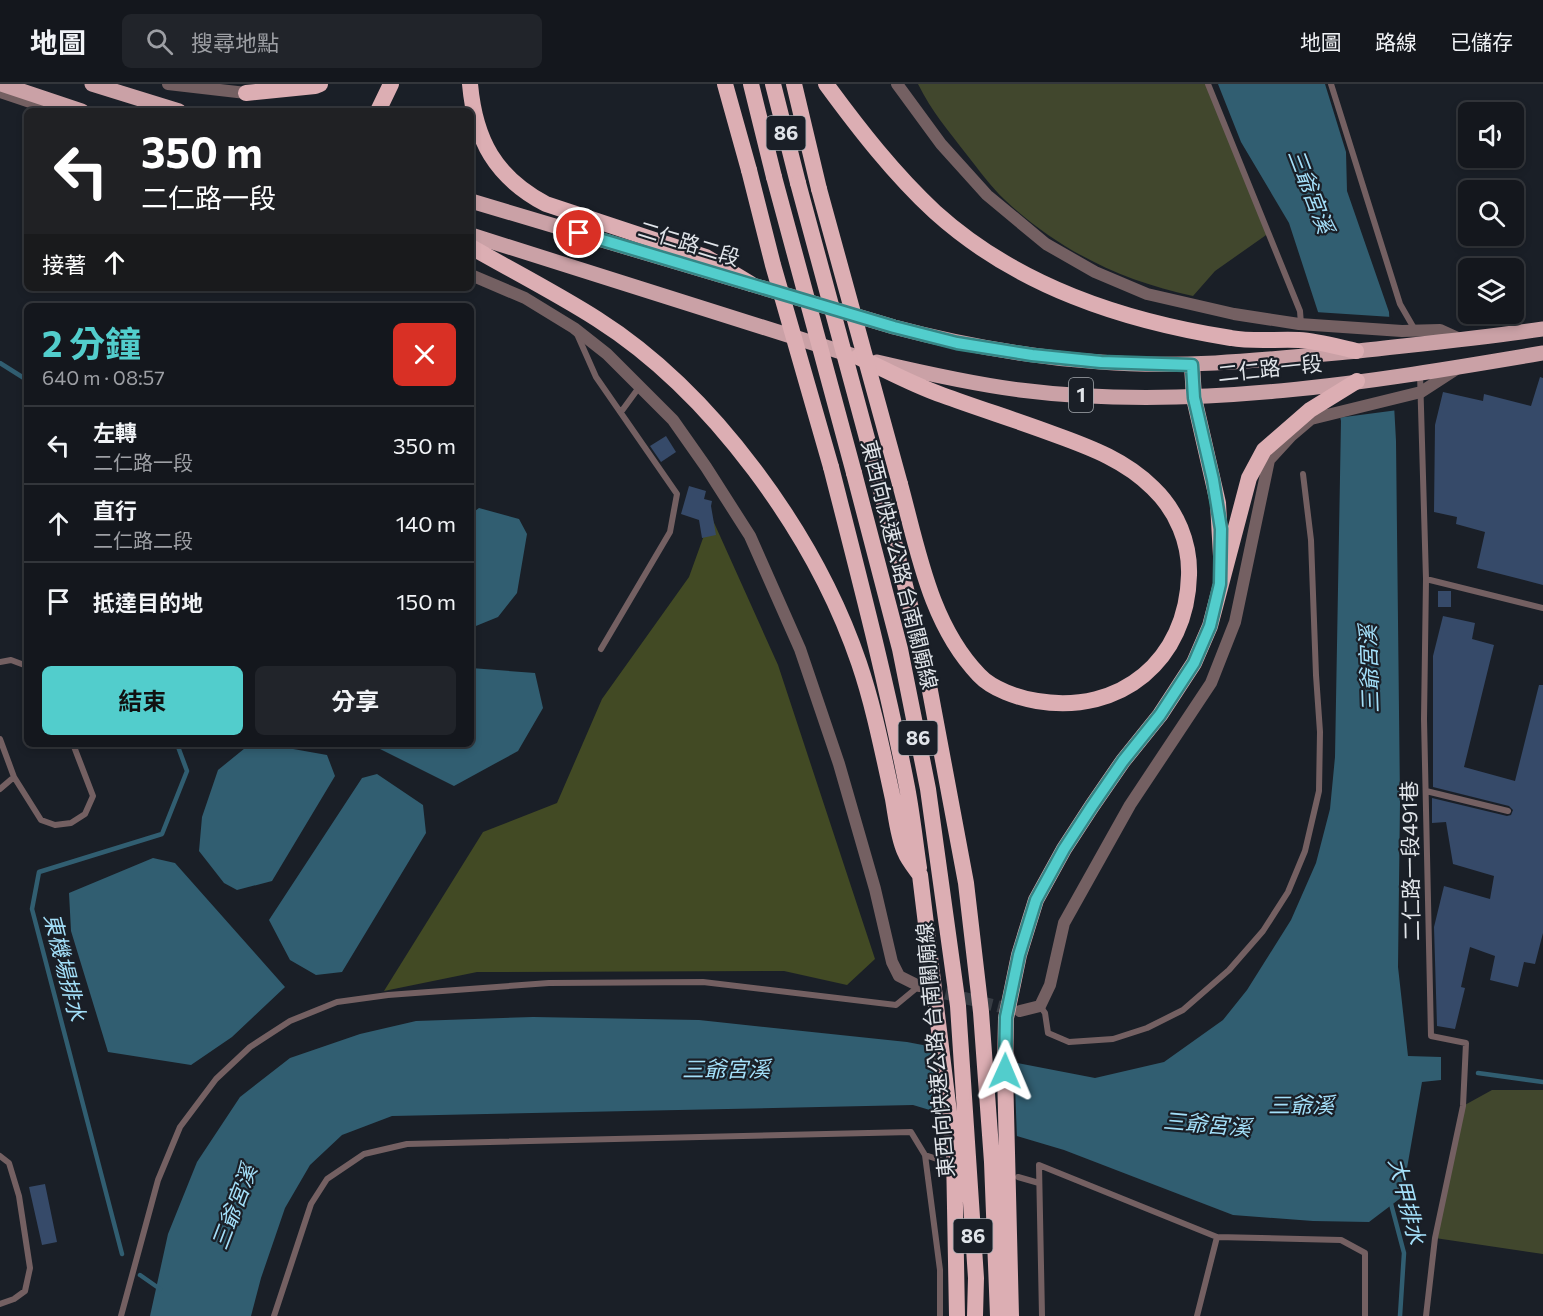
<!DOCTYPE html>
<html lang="zh-TW">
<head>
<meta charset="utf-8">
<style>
	:root { --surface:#14171d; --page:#21242a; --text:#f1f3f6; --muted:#9d9fa4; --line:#33363b; --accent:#52cdcc }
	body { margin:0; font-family:Commissioner,"Noto Sans TC",sans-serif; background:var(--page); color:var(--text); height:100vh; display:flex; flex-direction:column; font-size:22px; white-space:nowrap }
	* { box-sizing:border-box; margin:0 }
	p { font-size:20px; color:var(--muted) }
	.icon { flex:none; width:33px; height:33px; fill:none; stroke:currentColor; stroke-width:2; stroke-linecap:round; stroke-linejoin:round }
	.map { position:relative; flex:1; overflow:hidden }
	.drawer { position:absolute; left:24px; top:219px; width:450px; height:444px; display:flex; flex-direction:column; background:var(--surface); border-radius:9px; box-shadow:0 3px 9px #0003,0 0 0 2px var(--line) }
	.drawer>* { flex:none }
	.guide { position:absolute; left:24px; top:24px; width:450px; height:183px; border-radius:9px; box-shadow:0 3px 9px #0003,0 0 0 2px var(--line); background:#202124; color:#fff; overflow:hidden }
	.controls { position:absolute; left:1458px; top:18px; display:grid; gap:12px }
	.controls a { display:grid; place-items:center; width:66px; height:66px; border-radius:9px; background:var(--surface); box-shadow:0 3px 9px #0003,0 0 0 2px var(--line); font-size:30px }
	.pin { position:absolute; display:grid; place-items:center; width:51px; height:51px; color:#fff; margin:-26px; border:3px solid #fff; border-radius:50%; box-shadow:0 2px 6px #0007 }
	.me { position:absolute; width:66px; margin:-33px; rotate:1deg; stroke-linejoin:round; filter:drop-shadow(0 0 4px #0008) }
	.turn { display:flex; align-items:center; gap:21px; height:126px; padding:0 18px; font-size:27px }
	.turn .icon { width:78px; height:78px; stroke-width:2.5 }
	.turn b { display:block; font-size:42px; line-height:51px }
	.then { display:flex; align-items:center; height:57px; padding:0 18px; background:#0003; gap:12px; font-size:22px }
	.round { display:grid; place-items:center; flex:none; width:63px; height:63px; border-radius:9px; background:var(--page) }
	.head { display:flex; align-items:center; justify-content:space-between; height:102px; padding:0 18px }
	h1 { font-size:36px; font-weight:700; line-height:45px; color:var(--accent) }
	.button { display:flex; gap:12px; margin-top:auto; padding:12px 18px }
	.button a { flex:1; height:69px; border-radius:9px; background:var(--accent); color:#111; font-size:24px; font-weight:700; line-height:69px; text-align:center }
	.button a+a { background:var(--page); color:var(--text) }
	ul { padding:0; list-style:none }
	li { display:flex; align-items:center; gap:18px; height:78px; padding:0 18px; border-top:2px solid var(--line) }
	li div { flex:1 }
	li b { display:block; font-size:22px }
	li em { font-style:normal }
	header { display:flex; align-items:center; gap:36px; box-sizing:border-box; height:84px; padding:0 30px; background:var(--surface); border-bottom:2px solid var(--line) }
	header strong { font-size:28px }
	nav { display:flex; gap:33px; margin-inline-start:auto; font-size:21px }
	.search { width:420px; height:54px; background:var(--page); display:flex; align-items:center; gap:15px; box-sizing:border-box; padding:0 21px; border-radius:9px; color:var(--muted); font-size:22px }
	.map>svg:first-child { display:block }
	.green { fill:#41472d }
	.forest { fill:#424a24 }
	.water { fill:#315e71 }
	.pier { fill:#1a1f27 }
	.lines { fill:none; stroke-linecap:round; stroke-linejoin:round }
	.stream { stroke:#315e71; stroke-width:4.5 }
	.building { fill:#364a69 }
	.minor-tunnel { stroke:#383d44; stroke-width:12; stroke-dasharray:12 6; stroke-linecap:butt }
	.service { stroke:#746062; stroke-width:6 }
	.minor { stroke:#746062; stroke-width:12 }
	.primary { stroke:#caa1a6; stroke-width:15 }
	.trunk { stroke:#dcaeb3; stroke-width:16 }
	.trunk-bridge { stroke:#dcaeb3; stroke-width:16 }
	.route-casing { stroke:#358585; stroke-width:15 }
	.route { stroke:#52cdcc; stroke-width:10 }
	.labels { text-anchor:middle; stroke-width:4.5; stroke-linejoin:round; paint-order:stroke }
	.shield { fill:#1a1f27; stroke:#a5a9af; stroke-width:1.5 }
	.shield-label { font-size:20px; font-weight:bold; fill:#e0e4e9 }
	.street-label { font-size:21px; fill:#e0e4e9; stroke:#1a1f27 }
	.water-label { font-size:22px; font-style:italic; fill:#a3dff9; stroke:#1a1f27 }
</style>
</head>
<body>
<header>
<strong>地圖</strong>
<div class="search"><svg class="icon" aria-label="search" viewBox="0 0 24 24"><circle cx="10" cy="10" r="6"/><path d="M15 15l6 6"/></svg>搜尋地點</div>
<nav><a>地圖</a><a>路線</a><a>已儲存</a></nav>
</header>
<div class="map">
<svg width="1543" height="1232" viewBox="0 0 1543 1232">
	<rect width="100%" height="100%" fill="#1a1f27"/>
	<path class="green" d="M918,0H1208L1269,149L1215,187L1193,212C1122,197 1058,166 1005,116C991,103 979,86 967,71C948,46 932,28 918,0Z
		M1492,1006H1543V1170L1435,1154L1463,1022Z"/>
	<path class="forest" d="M711,432L778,581L875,875L847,901L784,887L477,888L384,907L483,748L557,719L602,615L689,493Z"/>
	<path class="water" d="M1218,0H1325L1346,68L1347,107L1389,228L1396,357L1400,717L1398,883L1408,972L1441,973V996L1422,998L1402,1113L1369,1138L1313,1137L1233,1131L1064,1066L913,1021L392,1032L342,1051L310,1081L285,1124L261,1194L251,1232H150L168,1150L197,1078L240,1013L290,974L360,950L416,937L533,933L699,936L907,958L1095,994L1164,978L1223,936L1247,906L1291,836L1316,779L1330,725L1335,673L1341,337L1320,234L1289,139L1241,58Z
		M479,424L519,435L527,450L517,509L498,533L471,544V430Z
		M471,584L535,589L543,624L518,667L454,702L378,664L375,660H471Z
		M250,660H265L327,671L335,692L272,797L237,806L224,799L199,767L202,733L218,686Z
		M377,690L423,721L426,749L342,888L316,891L290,876L269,836L362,694Z
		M153,774L175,779L285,903L232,953L191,981L108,968L71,847L69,809Z"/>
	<path class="pier" d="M1315,228L1392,233L1398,326L1337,334Z
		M931,959L1014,975L1017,1055L939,1032Z"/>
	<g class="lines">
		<path class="stream" d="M0,279L27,296
			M1478,989L1543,998
			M1390,1116L1404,1169L1400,1232
			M122,1170L32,825L39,788L162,750L187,687L177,660
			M140,1191L160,1205"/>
	</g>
	<path class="building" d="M1540,293L1543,294V501L1477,484L1485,448L1456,440L1457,433L1434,428L1435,341L1443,308L1483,317L1484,310L1531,322Z
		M666,352L676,368L661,378L650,362Z
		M689,402L706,407L704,415L712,417L711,422L716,451L702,454L699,436L681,430Z
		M1438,507H1451V523H1438Z
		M1443,532L1475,539L1472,555L1494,561L1464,683L1515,697L1539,601H1543V849L1535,880L1524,878L1518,903L1490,896L1495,872L1470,863L1461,903L1465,904L1455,945L1437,942L1434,843L1444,802L1490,815L1494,792L1453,780L1446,738L1432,739V714L1507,732L1511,731L1513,726L1509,722L1433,703V572Z
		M45,1100L57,1158L42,1161L29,1103Z"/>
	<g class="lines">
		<path class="minor-tunnel" d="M928,905L1013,926"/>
		<path class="service" d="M1208,0L1300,227L1301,240
			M1331,0L1400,220L1415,246
			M577,250L596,293L677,410L670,448L601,565
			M1420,290L1426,495L1424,635L1431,952L1466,959L1463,1022L1435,1154L1426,1232
			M621,328L640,302
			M1426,495L1543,524
			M0,578L11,576L27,582
			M0,655L14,693L0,705
			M14,693L41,736L55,741L71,739L85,730L93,712L73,660
			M1426,707L1508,727
			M1040,922L1045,929L1048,949L1069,958L1113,955L1147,944L1183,926L1229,886L1263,847L1288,808L1305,767L1319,707L1320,648L1316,591L1311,456L1303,390
			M925,1071L943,1077
			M0,1072L9,1079L19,1112L30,1184L25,1207L14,1215L0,1220
			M1018,1093L1039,1099
			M121,1232L158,1096L180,1043L216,995L250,963L290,937L337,918L388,911L549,899L703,898L896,921L919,902
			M274,1232L311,1120L327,1095L364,1070L407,1060L911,1048L925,1071L940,1186V1232
			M1042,1232L1039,1081L1217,1153L1341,1156L1365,1169V1232
			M1197,1232L1217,1153"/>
		<path class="minor" d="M168,0L246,9L253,8
			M897,0L941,60L987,111L1046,160L1095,188L1147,210L1234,230L1299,240L1402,247L1440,246L1462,256
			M0,8L57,27
			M471,191L525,214L574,244L607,270L673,336L706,383L750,452L800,565L839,680L875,805L892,878L899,892L919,902
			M1020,927L1040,922L1050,901L1064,839L1130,721L1211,599L1235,538L1269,376L1291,352L1311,335L1421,308L1458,284"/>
		<path class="primary" d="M1,0L82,27
			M92,0L179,27
			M471,117L894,243C962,261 1030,273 1100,278C1186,285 1272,275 1358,267C1420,260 1482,254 1543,245
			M471,151L854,272
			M877,278C924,289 972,300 1020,306C1193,328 1372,298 1543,269"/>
		<path class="trunk" d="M470,0C475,56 495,93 546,120L706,173L751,200
			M725,0L749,86
			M751,0L774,93
			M773,0L798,99
			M794,0L819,105
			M826,0C859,45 894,90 935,128C1017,202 1123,237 1231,254C1253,258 1276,255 1299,256C1318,257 1338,263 1356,267
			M246,9L315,2L320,0
			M378,27L391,0
			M471,163C513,187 556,209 597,235C712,308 815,450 859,579C874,623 883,670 893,715C896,732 898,753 905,768C908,776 915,784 920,791L954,1069L957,1232
			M858,273C886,286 913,301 942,311C980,325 1019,337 1056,351C1092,364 1126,377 1153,404C1177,427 1190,459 1189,491C1187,576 1121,631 1037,617C1018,614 992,605 979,591C930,540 918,466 900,400
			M1192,281L1194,314L1218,419L1221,472
			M831,383C858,489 886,595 907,703C912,729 915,757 919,784
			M854,389L900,565L928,705L958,922L976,1194L975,1232
			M878,395L925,580L966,799L981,928L992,1078L998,1232
			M1011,1232L1005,987L1006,934L1019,871L1036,816L1064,765L1092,722L1123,677L1160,631L1194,579L1210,542L1249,394L1264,366L1310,326L1357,297"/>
		<path class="trunk-bridge" d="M749,86L773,181L831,383
			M774,93L854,389
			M798,99L878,395
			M819,105L900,400"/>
	</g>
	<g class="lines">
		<defs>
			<path id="route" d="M579,149L894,243L957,259L1032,271L1101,278L1192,281L1194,314L1213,396L1221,445L1220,500L1210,542L1194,579L1160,631L1123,677L1092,722L1064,765L1036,816L1019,871L1006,933L1005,987"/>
		</defs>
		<use href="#route" class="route-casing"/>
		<use href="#route" class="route"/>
	</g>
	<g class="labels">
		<g class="shield">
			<rect x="766.5" y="32" width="39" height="34" rx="4.5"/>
			<rect x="1069" y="294" width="24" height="34" rx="4.5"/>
			<rect x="898.5" y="637" width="39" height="34" rx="4.5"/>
			<rect x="953.5" y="1135" width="39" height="34" rx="4.5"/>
		</g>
		<g class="shield-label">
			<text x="786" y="56">86</text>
			<text x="1081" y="318">1</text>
			<text x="918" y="661">86</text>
			<text x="973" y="1159">86</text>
		</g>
		<g class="street-label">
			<text transform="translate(689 160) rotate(17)" y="7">二仁路二段</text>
			<text transform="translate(1270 285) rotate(-6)" y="7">二仁路一段</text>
			<text transform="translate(899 481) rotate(76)" y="7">東西向快速公路 台南關廟線</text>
			<text transform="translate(1411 777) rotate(-91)" y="7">二仁路一段491巷</text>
			<text transform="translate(936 966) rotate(-95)" y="7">東西向快速公路 台南關廟線</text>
		</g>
		<g class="water-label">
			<text transform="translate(1311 107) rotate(69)" y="8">三爺宮溪</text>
			<text transform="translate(1369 585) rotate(-92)" y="8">三爺宮溪</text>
			<text transform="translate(65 883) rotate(76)" y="8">東機場排水</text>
			<text x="726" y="993">三爺宮溪</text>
			<text x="1301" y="1029">三爺溪</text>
			<text transform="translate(1207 1040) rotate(5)" y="8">三爺宮溪</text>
			<text transform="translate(1407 1117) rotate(76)" y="8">大甲排水</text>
			<text transform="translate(234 1123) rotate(-69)" y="8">三爺宮溪</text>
		</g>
	</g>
</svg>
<div class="controls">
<a><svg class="icon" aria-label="sound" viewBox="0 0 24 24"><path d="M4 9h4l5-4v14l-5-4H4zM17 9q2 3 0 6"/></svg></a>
<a><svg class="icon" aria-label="search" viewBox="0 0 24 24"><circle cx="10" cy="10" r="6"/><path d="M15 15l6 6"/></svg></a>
<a><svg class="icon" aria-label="layers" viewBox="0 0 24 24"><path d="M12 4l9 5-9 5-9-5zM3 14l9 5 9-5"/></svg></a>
</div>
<div class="pin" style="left:579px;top:149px;background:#d93025"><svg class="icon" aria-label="arrive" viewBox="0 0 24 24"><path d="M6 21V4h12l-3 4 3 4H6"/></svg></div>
<svg class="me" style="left:1005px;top:987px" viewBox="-20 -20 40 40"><path d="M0-17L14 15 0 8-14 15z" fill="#52cdcc" stroke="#fff" stroke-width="4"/></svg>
<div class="guide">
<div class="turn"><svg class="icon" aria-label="left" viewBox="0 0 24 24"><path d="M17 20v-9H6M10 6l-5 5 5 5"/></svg><div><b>350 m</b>二仁路一段</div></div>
<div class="then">接著<svg class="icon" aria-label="ahead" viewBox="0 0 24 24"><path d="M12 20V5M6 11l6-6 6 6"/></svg></div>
</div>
<section class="drawer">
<div class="head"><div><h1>2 分鐘</h1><p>640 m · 08:57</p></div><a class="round" style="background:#d93025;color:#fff"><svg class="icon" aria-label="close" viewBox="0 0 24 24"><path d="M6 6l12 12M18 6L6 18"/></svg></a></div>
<ul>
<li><svg class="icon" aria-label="left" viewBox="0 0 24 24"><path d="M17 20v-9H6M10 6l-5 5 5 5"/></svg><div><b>左轉</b><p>二仁路一段</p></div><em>350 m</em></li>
<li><svg class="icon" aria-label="ahead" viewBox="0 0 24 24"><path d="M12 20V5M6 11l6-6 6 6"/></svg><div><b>直行</b><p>二仁路二段</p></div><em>140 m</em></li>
<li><svg class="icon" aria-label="arrive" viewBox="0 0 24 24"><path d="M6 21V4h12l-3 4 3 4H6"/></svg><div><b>抵達目的地</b></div><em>150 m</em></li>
</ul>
<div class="button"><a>結束</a><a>分享</a></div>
</section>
</div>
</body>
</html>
